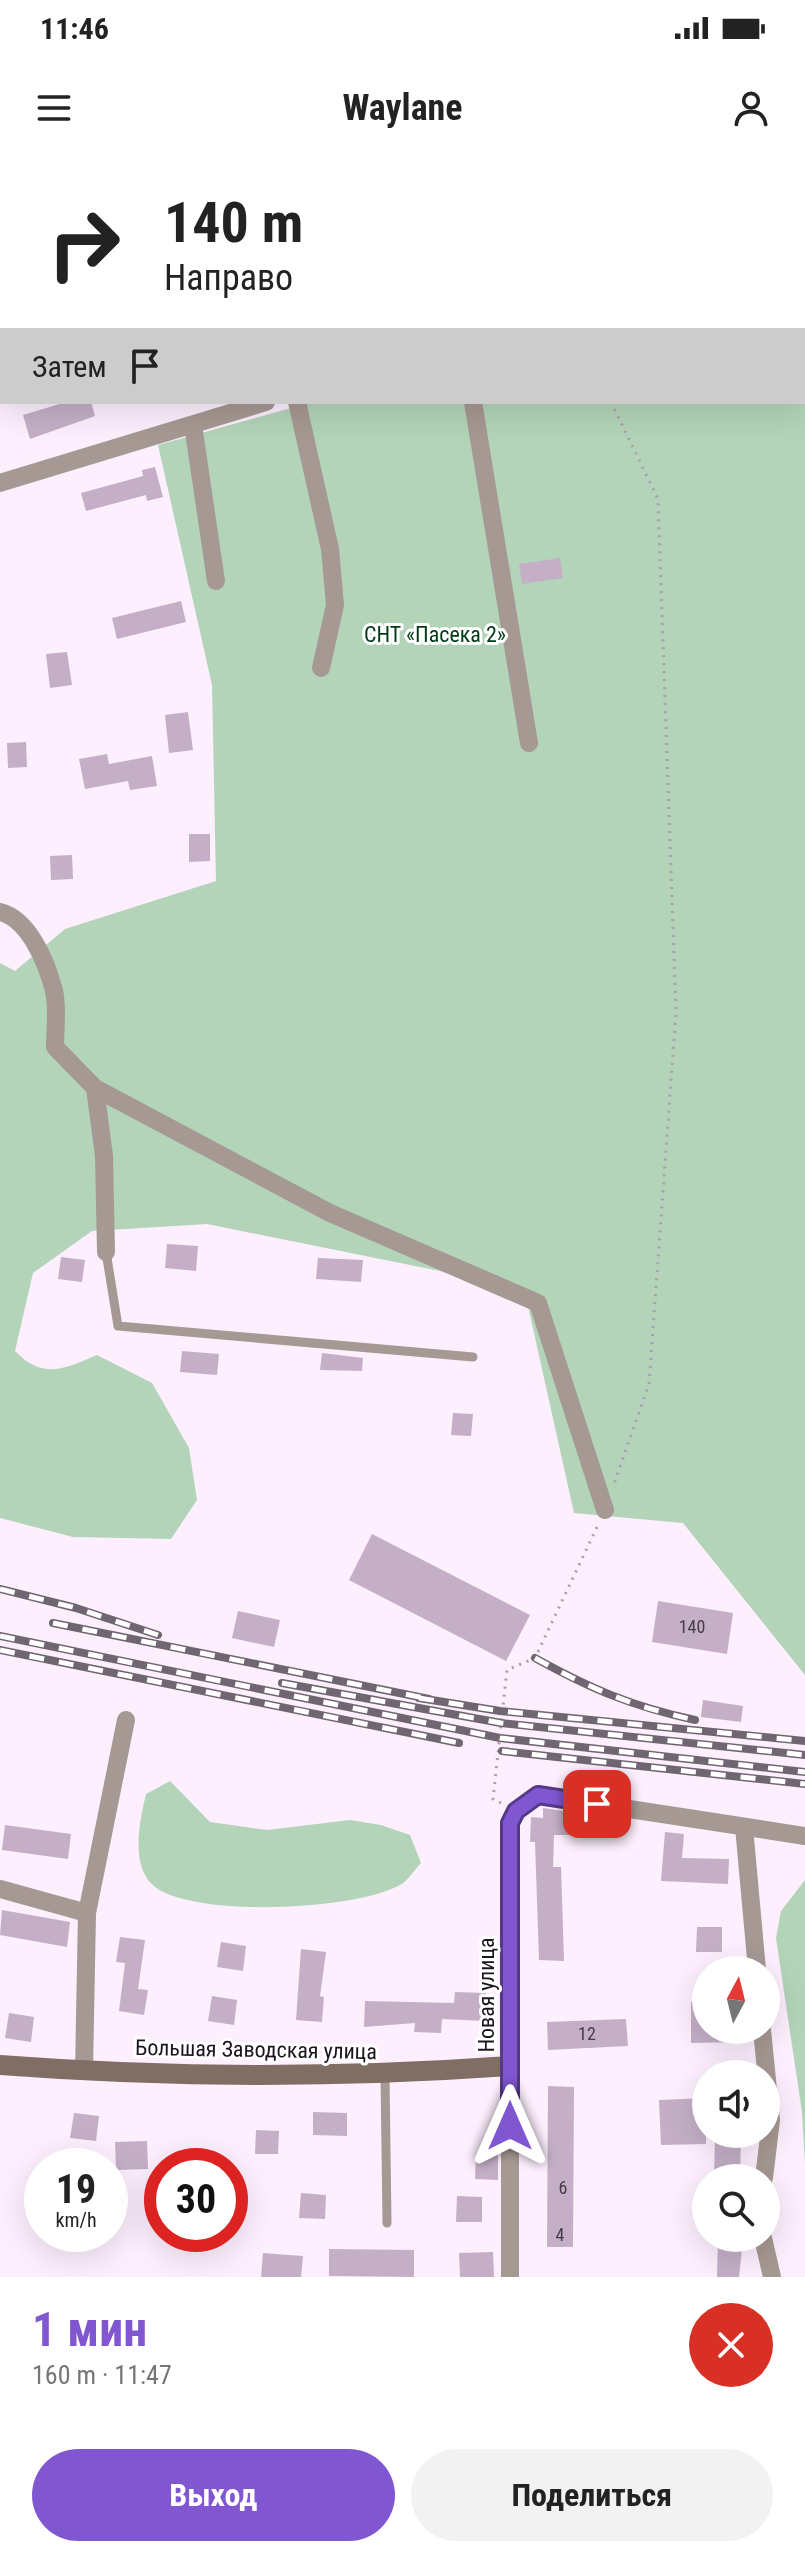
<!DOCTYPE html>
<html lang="ru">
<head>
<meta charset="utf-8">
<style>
	:root { --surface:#fff; --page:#f2f2f2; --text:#222; --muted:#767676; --accent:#8157d1 }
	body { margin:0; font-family:"Roboto Condensed",sans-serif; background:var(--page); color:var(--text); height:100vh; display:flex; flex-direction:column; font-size:30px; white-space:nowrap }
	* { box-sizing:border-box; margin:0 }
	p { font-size:26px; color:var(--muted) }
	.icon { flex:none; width:44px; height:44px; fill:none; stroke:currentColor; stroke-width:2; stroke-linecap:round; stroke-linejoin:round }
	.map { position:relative; height:2117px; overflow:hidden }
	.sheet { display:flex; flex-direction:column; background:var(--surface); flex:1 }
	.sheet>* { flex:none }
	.banner { position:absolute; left:0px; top:0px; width:806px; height:244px; box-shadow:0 8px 32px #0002; background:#fff; color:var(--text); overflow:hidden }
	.needle { width:52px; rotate:7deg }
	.buttons { position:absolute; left:692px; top:1796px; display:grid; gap:16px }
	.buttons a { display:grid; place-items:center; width:88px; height:88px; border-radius:50%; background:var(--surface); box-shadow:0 8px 32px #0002; font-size:40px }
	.speed { position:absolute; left:24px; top:1988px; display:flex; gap:16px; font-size:40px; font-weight:700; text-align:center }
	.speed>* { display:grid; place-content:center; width:104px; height:104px; border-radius:50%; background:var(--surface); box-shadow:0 8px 32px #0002; line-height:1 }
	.speed small { font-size:20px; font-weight:400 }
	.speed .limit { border:12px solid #d22; background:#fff; color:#111 }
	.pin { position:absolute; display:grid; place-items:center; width:68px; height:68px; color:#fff; margin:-34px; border-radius:16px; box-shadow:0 4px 12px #0006 }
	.me { position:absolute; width:88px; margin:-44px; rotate:0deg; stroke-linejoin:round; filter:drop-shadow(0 0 6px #0008) }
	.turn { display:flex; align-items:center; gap:28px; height:168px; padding:0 32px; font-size:36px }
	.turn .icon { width:104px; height:104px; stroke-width:2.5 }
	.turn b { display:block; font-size:56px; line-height:68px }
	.then { display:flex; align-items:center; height:76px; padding:0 32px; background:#0003; gap:16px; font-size:30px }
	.round { display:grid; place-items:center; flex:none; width:84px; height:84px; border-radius:42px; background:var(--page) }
	.summary { display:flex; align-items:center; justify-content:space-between; height:136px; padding:0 32px }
	h1 { font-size:48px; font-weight:700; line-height:60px; color:var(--accent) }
	.primary-button { display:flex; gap:16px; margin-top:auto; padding:16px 32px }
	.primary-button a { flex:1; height:92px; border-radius:48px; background:var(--accent); color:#fff; font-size:32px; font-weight:700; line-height:92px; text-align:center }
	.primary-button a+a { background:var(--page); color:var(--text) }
	.status { display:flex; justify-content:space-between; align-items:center; height:56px; padding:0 40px; background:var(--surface); direction:ltr }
	.status svg { height:22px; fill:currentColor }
	header { display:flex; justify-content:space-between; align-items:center; height:104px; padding:0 32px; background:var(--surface); font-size:36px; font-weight:700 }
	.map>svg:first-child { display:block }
	.green { fill:#b3d4b9 }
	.building { fill:#c4afc7 }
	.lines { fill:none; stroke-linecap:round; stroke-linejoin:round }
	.path { stroke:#aa9eab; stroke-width:3; stroke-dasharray:2 6; stroke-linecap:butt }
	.lane { stroke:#a69892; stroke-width:9 }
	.street { stroke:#a69892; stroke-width:18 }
	.secondary { stroke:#806d64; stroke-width:20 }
	.rail-casing { stroke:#706671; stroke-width:8 }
	.rail { stroke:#fff; stroke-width:5; stroke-dasharray:15; stroke-linecap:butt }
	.route-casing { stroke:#543988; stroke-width:20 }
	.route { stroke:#8157d1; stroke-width:14 }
	.labels { text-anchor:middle; stroke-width:6; stroke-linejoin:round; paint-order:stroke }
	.number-label { font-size:18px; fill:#463b48 }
	.park-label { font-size:22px; fill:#003a15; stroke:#fff }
	.street-label { font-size:22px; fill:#1c141d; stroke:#fff }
</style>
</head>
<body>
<div class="status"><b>11:46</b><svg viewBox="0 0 49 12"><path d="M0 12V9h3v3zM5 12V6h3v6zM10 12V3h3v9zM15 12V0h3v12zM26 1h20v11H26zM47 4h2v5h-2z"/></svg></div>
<header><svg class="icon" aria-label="menu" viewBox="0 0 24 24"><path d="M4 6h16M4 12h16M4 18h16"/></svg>Waylane<svg class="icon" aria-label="person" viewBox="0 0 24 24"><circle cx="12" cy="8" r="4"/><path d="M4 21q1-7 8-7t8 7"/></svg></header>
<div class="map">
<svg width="805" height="2117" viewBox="0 0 805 2117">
	<rect width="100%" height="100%" fill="#fdeffe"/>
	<path class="green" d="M753,0H805V1515L683,1363L574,1353L524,1128L207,1064L92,1071L33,1113L15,1191C43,1220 64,1209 97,1195L152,1223L189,1288L197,1340L171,1379L73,1377L0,1358V803L15,811L65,769L216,721L212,525L158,285L313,242H804V2Z
		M170,1621L210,1662L267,1670L350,1660L381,1665L410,1675L421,1703C415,1709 408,1721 400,1725C355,1750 197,1758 155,1727C129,1707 140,1660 146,1634Z
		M805,1720V2004L802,1952L776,1778L781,1751Z"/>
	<path class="building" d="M66,242H91L95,256L30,279L23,255Z
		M155,307L163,337L147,341L146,335L86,351L81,333L143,316L142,310Z
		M560,398L563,418L522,424L519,404Z
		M181,441L186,462L117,479L112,458Z
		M67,492L72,525L50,528L46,494Z
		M188,552L193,590L169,593L165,555Z
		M26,582L27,607L8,608L7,583Z
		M107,594L109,604L152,596L157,626L130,630L128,621L85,629L79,599Z
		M189,674H210V701L189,702Z
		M72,695L73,719L51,720L50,696Z
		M167,1084L198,1086L196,1111L165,1108Z
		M61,1097L85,1100L82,1122L58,1119Z
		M318,1098L363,1100L361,1122L316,1119Z
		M182,1191L219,1194L217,1215L180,1212Z
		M322,1193L363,1198L362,1211L320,1210Z
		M453,1253L473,1254L471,1276L451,1275Z
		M372,1374L530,1455L506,1501L349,1420Z
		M658,1441L733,1453L727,1494L652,1482Z
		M238,1451L280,1460L274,1487L232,1478Z
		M703,1540L743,1546L741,1562L701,1557Z
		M543,1648L579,1653L578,1675H554L553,1707H561L564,1801L539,1800L535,1682H530L531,1657L543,1658Z
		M5,1665L71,1674L68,1699L2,1690Z
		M665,1672L684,1674L682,1698L729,1699L728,1724L661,1721Z
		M2,1750L70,1762L67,1787L0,1775Z
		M697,1767H722V1792H696Z
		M120,1777L145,1780L138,1829L148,1830L144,1855L119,1851L125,1803L116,1802Z
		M221,1782L246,1786L243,1811L217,1807Z
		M301,1789L326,1792L320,1836L324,1837L322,1862L296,1860Z
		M455,1832L486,1833L485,1861L442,1859L441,1873L414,1872L415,1863L364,1867L365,1841L454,1843Z
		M212,1836L237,1840L234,1865L208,1861Z
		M691,1842H706V1870H741V1882L691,1883Z
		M9,1853L34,1857L31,1882L5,1878Z
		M626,1859L628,1886L548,1890L547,1862Z
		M548,1926L574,1927L573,2087H547Z
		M706,1938V1984L661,1985L659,1940Z
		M313,1952L347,1953V1976L313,1975Z
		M74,1953L99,1956L96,1981L70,1978Z
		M256,1970L279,1971L278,1994H255Z
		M715,1974H741L740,2018H714Z
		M147,1981L148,2009L116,2010L115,1982Z
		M476,1994H498V2020L475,2019Z
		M301,2033L326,2035L325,2059L299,2058Z
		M457,2036L482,2037V2062H456Z
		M718,2078L743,2079L739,2117H717Z
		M329,2089L414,2090V2117L329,2116Z
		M493,2092L494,2117H460L459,2093Z
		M263,2093L303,2096L301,2117H261Z"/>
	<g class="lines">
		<path class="path" d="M712,0V2
			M611,242L658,339L676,853L649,1224L614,1324
			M501,1643L493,1639L507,1510L535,1498L598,1365"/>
		<path class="lane" d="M106,1092L118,1166L473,1197
			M385,1915L387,2063"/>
		<path class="street" d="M406,2L413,0
			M0,92L2,99
			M0,125L2,124
			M297,242L330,389L335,445L321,508
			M473,242L529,583
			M193,265L216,421
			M0,323L266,242
			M0,752C29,759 47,803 54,831C58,847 55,869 55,887L95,928L104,996L106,1092
			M95,928L330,1053L538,1143L605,1350
			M744,1667L757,1810
			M0,1729L87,1753
			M762,1870L771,1960L764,2018
			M84,1911L87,1753L126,1560
			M763,2078L772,2117
			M510,2117V1663L516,1651L538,1635L805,1676"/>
		<path class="secondary" d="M0,1905C169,1918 341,1918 510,1906"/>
		<defs>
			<path id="rail" d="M0,1429L76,1448L158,1475
				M53,1463L429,1539
				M0,1476L500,1578L805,1612
				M0,1490L459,1583
				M535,1498C591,1529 631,1546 695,1560
				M282,1523L501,1563L805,1595
				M419,1538L500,1551L805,1581
				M502,1591L805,1624"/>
		</defs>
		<use href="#rail" class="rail-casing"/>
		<use href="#rail" class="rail"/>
	</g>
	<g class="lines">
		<defs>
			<path id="route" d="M510,1966V1663L516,1651L538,1635L597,1644"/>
		</defs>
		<use href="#route" class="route-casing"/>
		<use href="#route" class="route"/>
	</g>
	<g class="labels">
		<g class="number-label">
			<text x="692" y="1473">140</text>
			<text x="587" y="1880">12</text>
			<text x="563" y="2034">6</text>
			<text x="560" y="2081">4</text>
		</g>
		<g class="park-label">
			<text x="435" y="482">СНТ «Пасека 2»</text>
		</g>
		<g class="street-label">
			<text transform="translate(486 1835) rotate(-90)" y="8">Новая улица</text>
			<text transform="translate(256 1889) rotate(1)" y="8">Большая Заводская улица</text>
		</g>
	</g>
</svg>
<div class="buttons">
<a><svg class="needle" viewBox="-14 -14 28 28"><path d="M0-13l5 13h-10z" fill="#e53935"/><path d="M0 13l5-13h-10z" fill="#767676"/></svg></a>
<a><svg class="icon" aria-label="sound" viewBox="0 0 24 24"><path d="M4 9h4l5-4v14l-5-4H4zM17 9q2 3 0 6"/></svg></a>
<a><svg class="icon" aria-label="search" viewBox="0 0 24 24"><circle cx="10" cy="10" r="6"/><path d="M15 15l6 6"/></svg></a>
</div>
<div class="speed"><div>19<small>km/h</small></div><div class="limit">30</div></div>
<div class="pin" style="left:597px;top:1644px;background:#d93025"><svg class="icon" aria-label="arrive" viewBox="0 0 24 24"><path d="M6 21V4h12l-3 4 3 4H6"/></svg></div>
<svg class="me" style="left:510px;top:1966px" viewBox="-20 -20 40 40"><path d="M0-17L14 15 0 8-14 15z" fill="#8157d1" stroke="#fff" stroke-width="4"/></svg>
<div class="banner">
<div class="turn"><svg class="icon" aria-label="right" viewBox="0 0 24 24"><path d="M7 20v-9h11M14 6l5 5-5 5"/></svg><div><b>140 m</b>Направо</div></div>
<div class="then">Затем<svg class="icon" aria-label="arrive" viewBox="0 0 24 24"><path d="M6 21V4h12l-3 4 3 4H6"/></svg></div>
</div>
</div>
<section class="sheet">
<div class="summary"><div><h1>1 мин</h1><p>160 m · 11:47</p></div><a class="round" style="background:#d93025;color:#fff"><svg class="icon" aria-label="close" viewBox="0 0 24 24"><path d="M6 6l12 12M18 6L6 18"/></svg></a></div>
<div class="primary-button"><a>Выход</a><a>Поделиться</a></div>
</section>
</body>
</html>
